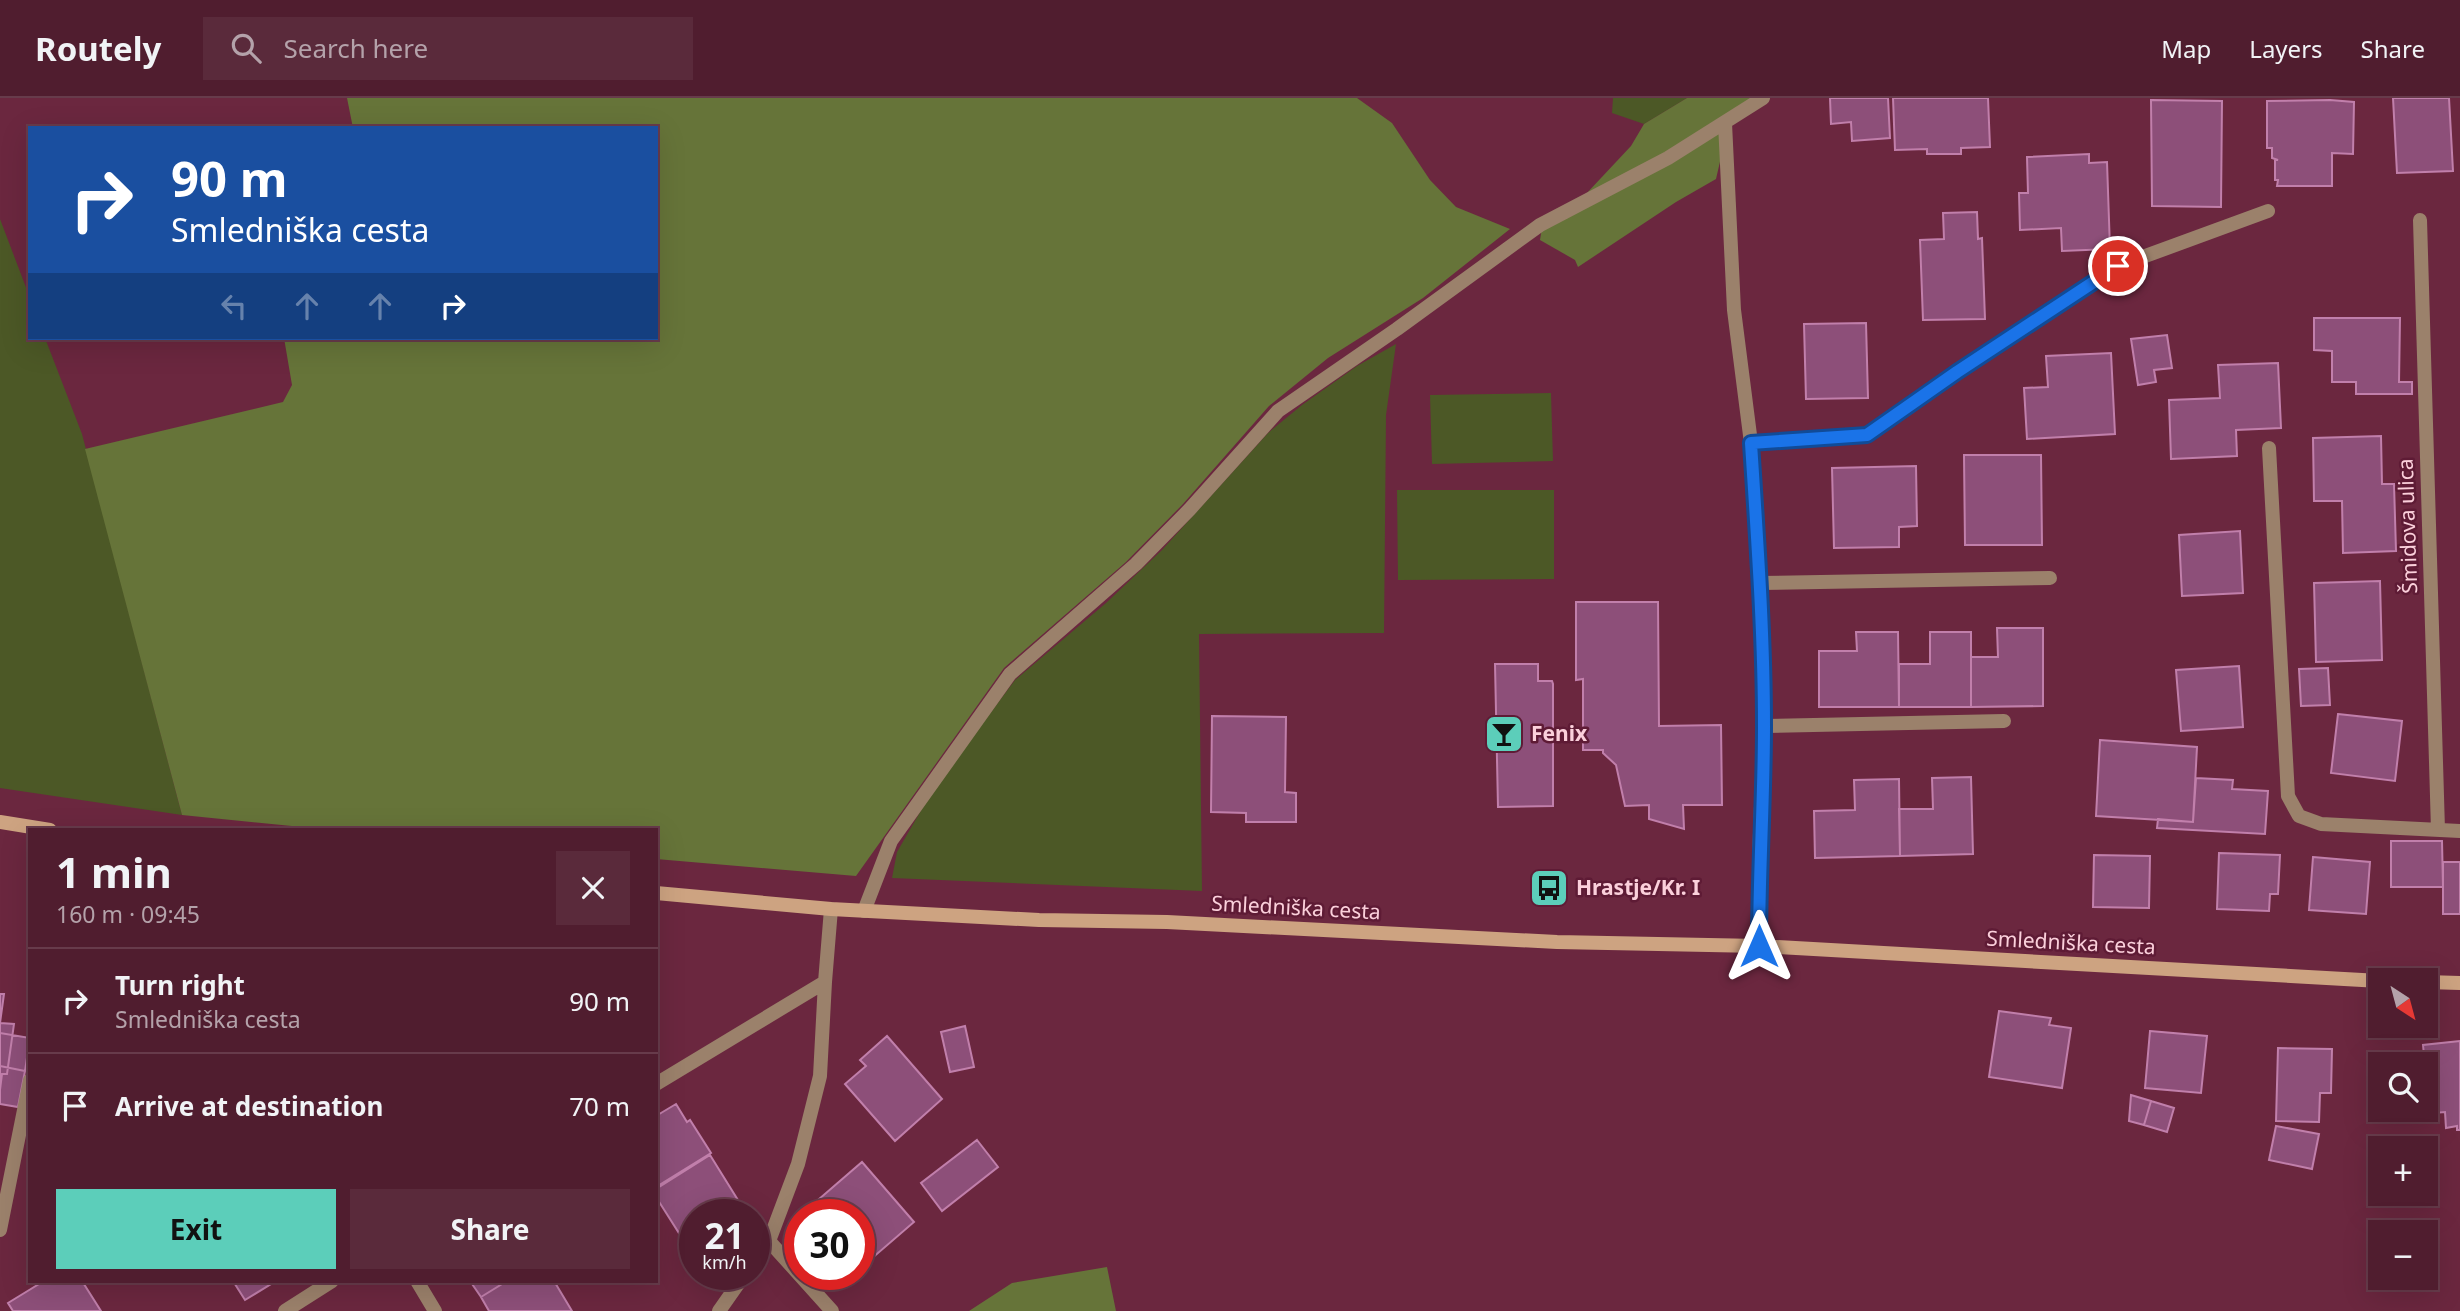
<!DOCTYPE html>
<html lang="en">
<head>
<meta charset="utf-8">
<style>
	:root { --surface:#501d2f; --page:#5a2a3b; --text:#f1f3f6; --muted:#b4a2aa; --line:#673b4b; --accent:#5cceba }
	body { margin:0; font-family:"Noto Sans",sans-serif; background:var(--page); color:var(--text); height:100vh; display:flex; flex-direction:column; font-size:26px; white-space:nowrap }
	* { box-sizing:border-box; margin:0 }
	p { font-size:23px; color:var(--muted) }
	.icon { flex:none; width:38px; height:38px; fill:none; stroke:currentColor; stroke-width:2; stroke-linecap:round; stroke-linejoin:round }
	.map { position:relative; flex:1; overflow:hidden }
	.panel { position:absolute; left:28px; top:730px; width:630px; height:455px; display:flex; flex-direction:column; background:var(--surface); border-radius:0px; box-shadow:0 7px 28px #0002,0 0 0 2px var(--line) }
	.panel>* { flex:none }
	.top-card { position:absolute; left:28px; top:28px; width:630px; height:214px; border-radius:0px; box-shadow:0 7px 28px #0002,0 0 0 2px var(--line); background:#1a4fa0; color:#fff; overflow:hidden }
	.needle { width:46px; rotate:144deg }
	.buttons { position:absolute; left:2368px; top:870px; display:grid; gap:14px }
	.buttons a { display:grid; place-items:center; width:70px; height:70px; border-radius:0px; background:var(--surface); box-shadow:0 7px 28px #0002,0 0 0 2px var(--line); font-size:35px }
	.speed { position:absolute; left:679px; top:1101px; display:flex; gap:14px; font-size:35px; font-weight:700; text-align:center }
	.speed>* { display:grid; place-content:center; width:91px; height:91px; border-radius:50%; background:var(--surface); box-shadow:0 7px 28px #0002,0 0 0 2px var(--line); line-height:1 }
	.speed small { font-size:18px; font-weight:400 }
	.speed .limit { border:10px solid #d22; background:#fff; color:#111 }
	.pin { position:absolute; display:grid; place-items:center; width:60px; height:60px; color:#fff; margin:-30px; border:4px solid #fff; border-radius:50%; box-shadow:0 2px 7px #0007 }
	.me { position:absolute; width:77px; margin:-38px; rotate:0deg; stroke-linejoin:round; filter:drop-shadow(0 0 5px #0008) }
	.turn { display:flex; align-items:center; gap:24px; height:147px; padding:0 28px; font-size:32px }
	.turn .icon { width:91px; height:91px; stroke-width:2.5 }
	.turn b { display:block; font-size:49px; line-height:60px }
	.lanes { display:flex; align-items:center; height:66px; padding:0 28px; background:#0003; justify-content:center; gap:35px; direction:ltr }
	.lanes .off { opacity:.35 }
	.round { display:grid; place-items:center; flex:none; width:74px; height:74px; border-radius:0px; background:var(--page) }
	.headline { display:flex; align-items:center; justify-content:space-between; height:119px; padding:0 28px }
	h1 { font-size:42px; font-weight:700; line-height:52px }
	.primary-button { display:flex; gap:14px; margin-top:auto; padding:14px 28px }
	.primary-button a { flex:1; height:80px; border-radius:0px; background:var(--accent); color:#111; font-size:28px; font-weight:700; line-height:80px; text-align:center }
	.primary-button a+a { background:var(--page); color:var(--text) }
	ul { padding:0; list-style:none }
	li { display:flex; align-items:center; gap:21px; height:105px; padding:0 28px; border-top:2px solid var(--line) }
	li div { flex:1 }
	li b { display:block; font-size:26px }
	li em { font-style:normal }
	header { display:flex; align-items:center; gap:42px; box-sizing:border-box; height:98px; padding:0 35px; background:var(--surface); border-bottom:2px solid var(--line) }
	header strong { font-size:33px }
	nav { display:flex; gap:38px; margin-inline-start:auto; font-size:24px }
	.search { width:490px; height:63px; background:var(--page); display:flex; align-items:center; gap:18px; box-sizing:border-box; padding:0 24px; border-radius:0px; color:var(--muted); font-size:26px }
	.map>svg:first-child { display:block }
	.green { fill:#4c5826 }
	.forest { fill:#667439 }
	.building { fill:#8d4f79; stroke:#c17fab; stroke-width:2 }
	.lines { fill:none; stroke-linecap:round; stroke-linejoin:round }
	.street { stroke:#9b816b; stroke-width:14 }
	.secondary { stroke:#cda381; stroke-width:14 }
	.route-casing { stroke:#114b97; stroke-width:18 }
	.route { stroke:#1a73e8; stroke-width:12 }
	.labels { text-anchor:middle; stroke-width:5; stroke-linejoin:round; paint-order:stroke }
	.street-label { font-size:21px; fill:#fbd0db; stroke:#5e1b35 }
	.poi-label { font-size:21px; font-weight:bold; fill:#fbd0db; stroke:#5e1b35; text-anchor:start }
</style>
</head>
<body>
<header>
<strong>Routely</strong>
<div class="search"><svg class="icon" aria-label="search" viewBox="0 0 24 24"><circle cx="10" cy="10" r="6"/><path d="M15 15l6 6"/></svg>Search here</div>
<nav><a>Map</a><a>Layers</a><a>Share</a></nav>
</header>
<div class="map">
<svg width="2460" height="1213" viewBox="0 0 2460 1213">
	<rect width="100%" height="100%" fill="#6b273f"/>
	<path class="green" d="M1613,0H1687L1644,26L1612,15Z
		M0,121L30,200V240H45L82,336L182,717L0,690Z
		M1396,246L1386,317L1384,535L1199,536L1202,793L892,780L897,754L934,690L1015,582L1106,505L1162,452L1268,335L1302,307L1357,268Z
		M1551,295L1553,363L1432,366L1430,297Z
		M1397,392H1554V481L1398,482Z"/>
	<path class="forest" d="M347,0H1357L1392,25L1430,82L1456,109L1510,131L1423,200L1328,260L1269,308L1183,406L1126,464L1004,570L856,778L656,761V732H332L182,717L85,351L283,304L292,287L284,240H656V30H353Z
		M1687,0H1755L1731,16L1716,81L1676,104L1578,169L1575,162L1540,142L1543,123L1586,96L1631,48L1644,26Z
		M1107,1169L1116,1213H969L1012,1185Z"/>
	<path class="building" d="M1830,0H1888L1890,40L1852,43L1851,24L1831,26Z
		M1893,0H1988L1990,49L1961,50V56H1927V51L1895,52Z
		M2393,0H2449L2453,73L2397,75Z
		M2151,2L2222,3L2221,109L2152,108Z
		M2330,2L2354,4L2353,56L2332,55V88H2277L2278,82H2275V62H2278L2272,60V50H2267V3Z
		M2089,56V65L2107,64L2110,151L2062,153L2061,130L2020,132L2019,95H2028L2027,59Z
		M1977,114L1978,141L1982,140L1985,221L1923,222L1920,142L1944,141L1943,115Z
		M2314,220H2400L2399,284H2412V296H2356V284H2332V253L2314,252Z
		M1866,225L1868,300L1806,301L1804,226Z
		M2167,237L2172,270L2154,272L2156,284L2138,287L2131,241Z
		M2111,255L2115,336L2027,341L2024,290L2048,289L2046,258Z
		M2278,265L2281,330L2236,332L2237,358L2171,361L2169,302L2220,300L2218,267Z
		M2381,338L2382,386H2394L2396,453L2343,455L2342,403H2314L2313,340Z
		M1964,357H2041L2042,447H1965Z
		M1916,368L1917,428L1899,429V449L1834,450L1832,370Z
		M2240,433L2243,495L2182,498L2179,437Z
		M2380,483L2382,562L2316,564L2314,485Z
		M1576,504H1658L1659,628L1721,627L1722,707H1683L1684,731L1649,721V707L1625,708L1616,667L1603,655V652H1583V581L1576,582Z
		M1997,530H2043V608L1971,609V559H1998Z
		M1856,534H1898L1899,609H1819V553H1857Z
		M1930,534H1971V609H1899V566H1930Z
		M1495,566H1538V583H1552L1553,586V708L1498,709Z
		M2239,568L2243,629L2181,633L2176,572Z
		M2328,570L2330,607L2301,608L2299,571Z
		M2338,616L2402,623L2395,683L2331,675Z
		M1212,618L1286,619L1285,694L1296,695V724H1246V715L1211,714Z
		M2100,642L2197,649L2193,724L2096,718Z
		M1971,679L1973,756L1900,758L1899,711H1933L1932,680Z
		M2196,680L2233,682L2232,691L2268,693L2265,736L2157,730L2158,721L2193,724Z
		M1899,681L1900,758L1815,760L1814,713L1855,712L1854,682Z
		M2391,743H2442L2443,789H2391Z
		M2219,755L2280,757L2278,796H2270L2269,813L2217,811Z
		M2094,757L2150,758L2149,810L2093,809Z
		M2313,759L2370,764L2366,816L2309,812Z
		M2443,764H2460V816H2443Z
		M0,896H4L0,925L14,926L7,976H2L0,992Z
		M1999,913L2051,920L2049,927L2071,930L2062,990L1989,979Z
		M965,928L974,969L950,974L941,934Z
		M2150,933L2207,938L2201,995L2145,990Z
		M0,935L30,940L25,973L0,968Z
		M887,938L942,1001L895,1043L845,986L866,968L860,962Z
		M2460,943V1032H2457V1028L2446,1030L2445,1014L2434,1015L2433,1009H2429L2423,947Z
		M2278,950L2332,951L2331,995H2320L2319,1024L2276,1023Z
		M0,968L25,973L18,1009L0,1006Z
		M2131,997L2151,1003L2144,1027L2129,1023Z
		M2151,1003L2174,1010L2167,1034L2144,1027Z
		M676,1006L687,1024L690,1022L711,1055L656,1089V1018Z
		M2276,1028L2319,1036L2312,1071L2269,1062Z
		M977,1042L998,1069L942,1113L921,1085Z
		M710,1057L741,1107L726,1116H695V1136L684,1143L656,1099V1091Z
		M862,1064L914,1124L863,1168L859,1164V1116H819L811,1108Z
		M44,1183H82L101,1213H13L8,1205Z
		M233,1183H276L245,1202Z
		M470,1183H507L481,1199Z
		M507,1183H554L572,1213H489L481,1199Z"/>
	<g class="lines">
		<path class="street" d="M1725,25L1734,212L1751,345L1759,485L1764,628L1759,762V848
			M2420,122L2438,732
			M1751,345L1867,337L1957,274L2118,168L2268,113
			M2269,350L2288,698L2299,718L2321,726L2460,733
			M1759,485L2050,480
			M1764,628L2004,623
			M864,813L891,743L1010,576L1136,466L1190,411L1278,313L1397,231L1540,127L1668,60L1763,0
			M656,986L825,884L831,811
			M0,1132L30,982
			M769,1143L832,1213
			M754,1164L769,1143L798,1066L820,978L825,884
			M417,1183L435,1213
			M285,1213L332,1183
			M719,1213L745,1176"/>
		<path class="secondary" d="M0,724L50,732
			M656,795L831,811L1039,822L1167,824L1557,844L1759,848L2380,883
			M2426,884L2460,885"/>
	</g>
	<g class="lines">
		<defs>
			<path id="route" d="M1759,848C1759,774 1764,701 1764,628C1764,534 1757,439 1751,345L1867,337L1957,274L2118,168"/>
		</defs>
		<use href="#route" class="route-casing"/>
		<use href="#route" class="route"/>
	</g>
	<defs>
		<symbol id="bar-square" viewBox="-11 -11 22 22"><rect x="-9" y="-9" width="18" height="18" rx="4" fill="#5cceba" stroke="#5e1b35"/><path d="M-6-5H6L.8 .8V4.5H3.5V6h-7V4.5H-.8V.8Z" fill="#111"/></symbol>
		<symbol id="bus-square" viewBox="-11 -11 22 22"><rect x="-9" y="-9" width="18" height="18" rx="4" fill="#5cceba" stroke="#5e1b35"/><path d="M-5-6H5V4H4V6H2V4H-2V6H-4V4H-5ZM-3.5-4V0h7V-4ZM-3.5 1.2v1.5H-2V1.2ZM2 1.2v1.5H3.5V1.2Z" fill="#111"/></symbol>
	</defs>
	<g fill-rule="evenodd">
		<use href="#bar-square" x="1482" y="614" width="44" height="44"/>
		<use href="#bus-square" x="1527" y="768" width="44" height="44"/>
	</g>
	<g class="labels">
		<g class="street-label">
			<text transform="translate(2408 428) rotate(-92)" y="7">Šmidova ulica</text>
			<text transform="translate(1296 810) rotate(3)" y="7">Smledniška cesta</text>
			<text transform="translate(2071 845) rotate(3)" y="7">Smledniška cesta</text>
		</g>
		<g class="poi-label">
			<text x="1531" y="643">Fenix</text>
			<text x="1576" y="797">Hrastje/Kr. I</text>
		</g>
	</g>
</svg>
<div class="buttons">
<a><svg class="needle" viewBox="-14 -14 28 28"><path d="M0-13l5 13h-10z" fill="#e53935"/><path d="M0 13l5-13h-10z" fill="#b4a2aa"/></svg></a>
<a><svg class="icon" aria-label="search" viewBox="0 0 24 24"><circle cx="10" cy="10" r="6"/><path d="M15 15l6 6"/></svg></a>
<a>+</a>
<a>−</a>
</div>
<div class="speed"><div>21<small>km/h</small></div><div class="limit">30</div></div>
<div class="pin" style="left:2118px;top:168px;background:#d93025"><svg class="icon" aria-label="arrive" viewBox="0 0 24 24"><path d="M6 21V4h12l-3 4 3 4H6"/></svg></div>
<svg class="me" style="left:1759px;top:848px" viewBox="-20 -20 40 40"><path d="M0-17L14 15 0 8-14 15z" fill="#1a73e8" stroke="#fff" stroke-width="4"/></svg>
<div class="top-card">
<div class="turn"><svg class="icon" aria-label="right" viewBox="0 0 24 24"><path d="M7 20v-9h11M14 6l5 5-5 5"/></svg><div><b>90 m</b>Smledniška cesta</div></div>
<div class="lanes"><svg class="icon off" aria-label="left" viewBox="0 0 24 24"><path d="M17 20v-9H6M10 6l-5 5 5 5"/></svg><svg class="icon off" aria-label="ahead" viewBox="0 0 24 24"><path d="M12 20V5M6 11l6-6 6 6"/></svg><svg class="icon off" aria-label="ahead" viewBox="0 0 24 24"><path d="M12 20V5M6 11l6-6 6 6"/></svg><svg class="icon" aria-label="right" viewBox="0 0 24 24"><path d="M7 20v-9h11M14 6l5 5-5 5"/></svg></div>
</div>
<section class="panel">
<div class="headline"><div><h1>1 min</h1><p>160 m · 09:45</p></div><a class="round"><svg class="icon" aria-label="close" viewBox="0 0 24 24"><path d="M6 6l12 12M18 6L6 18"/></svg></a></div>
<ul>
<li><svg class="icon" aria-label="right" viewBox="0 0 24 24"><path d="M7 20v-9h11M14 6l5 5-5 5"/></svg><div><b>Turn right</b><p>Smledniška cesta</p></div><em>90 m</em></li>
<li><svg class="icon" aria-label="arrive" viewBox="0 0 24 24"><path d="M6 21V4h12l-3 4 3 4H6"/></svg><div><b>Arrive at destination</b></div><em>70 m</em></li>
</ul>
<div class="primary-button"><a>Exit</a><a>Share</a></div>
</section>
</div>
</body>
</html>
